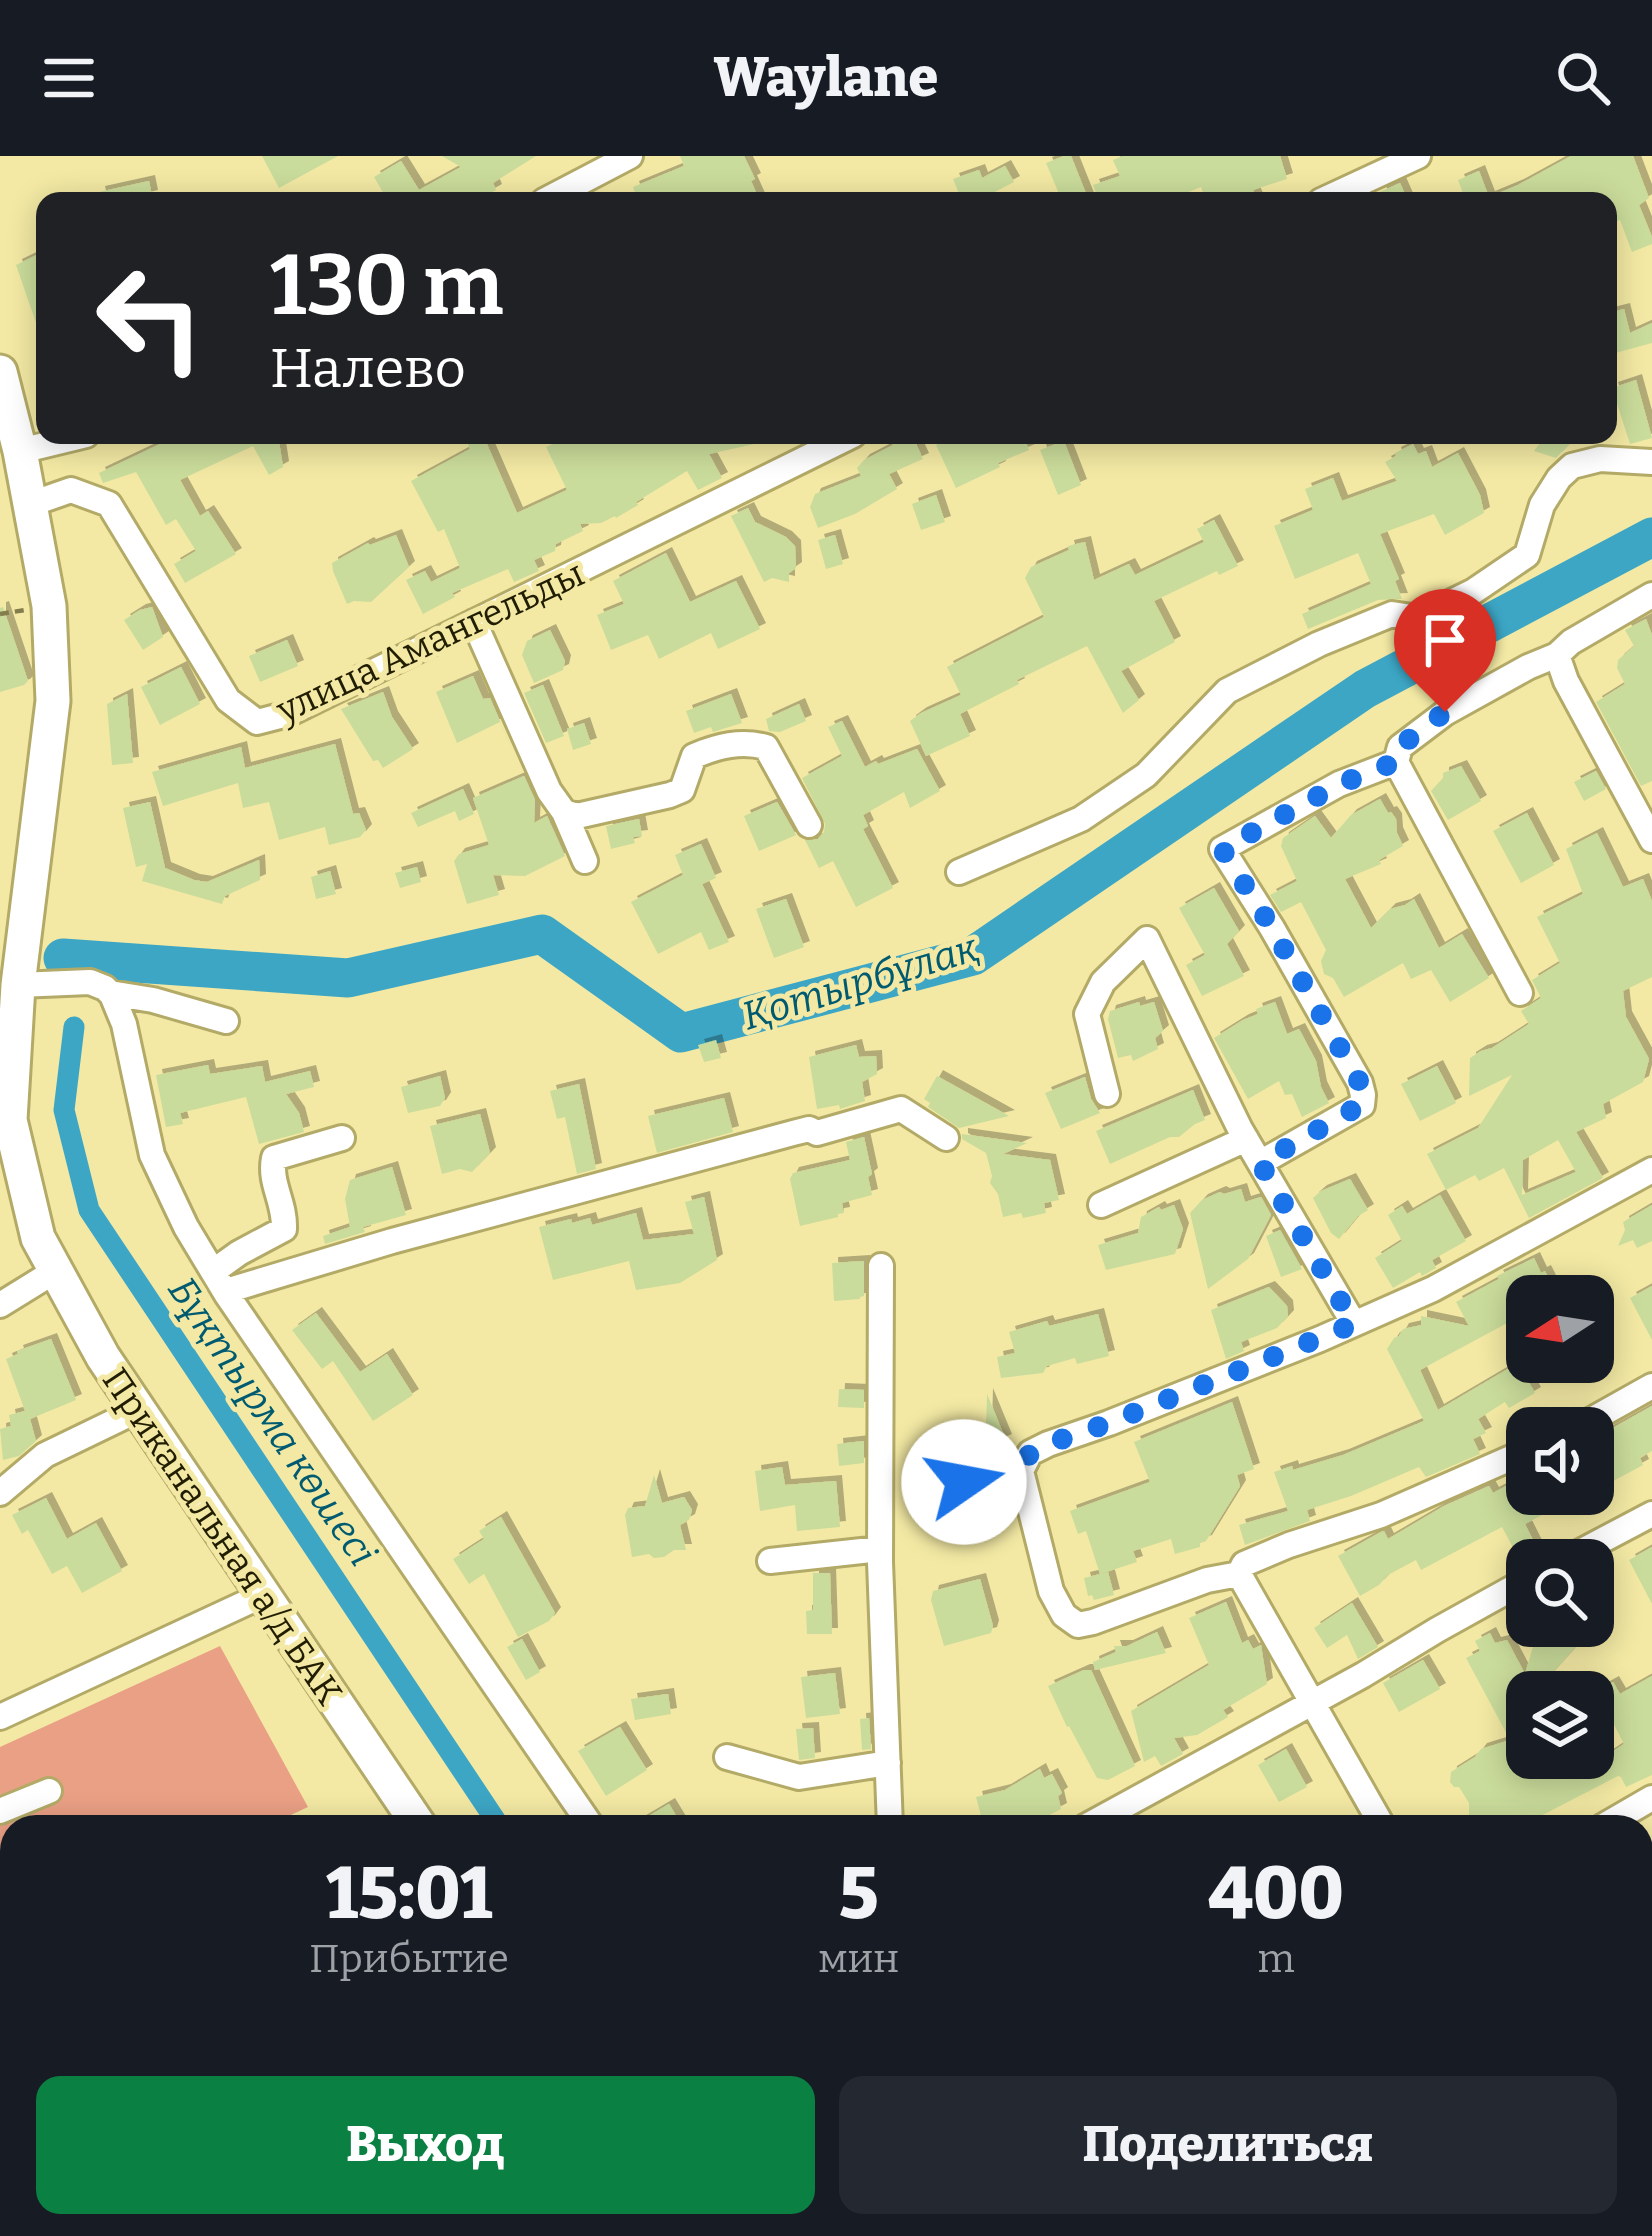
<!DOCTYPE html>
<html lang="ru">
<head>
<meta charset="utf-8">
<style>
	:root { --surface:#171b24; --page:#242831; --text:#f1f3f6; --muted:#9ea1a6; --accent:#0b8043 }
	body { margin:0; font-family:Bitter,serif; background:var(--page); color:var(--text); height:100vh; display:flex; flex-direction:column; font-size:45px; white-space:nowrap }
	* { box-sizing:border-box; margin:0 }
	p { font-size:39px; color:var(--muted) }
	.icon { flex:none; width:66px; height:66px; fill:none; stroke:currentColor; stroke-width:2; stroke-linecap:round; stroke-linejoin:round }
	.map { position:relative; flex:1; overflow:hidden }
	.panel { position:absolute; left:0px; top:1659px; width:1653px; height:423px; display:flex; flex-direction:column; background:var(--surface); border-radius:36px 36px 0 0; box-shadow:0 6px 30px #0003 }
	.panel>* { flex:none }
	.hud { position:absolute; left:36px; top:36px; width:1581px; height:252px; border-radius:24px; box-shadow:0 6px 30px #0003; background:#202124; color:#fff; overflow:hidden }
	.needle { width:78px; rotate:258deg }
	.buttons { position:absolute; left:1506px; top:1119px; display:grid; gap:24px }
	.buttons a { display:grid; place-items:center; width:108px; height:108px; border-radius:24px; background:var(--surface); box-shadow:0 6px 30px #0003; font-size:60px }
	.pin { position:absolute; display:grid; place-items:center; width:102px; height:102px; color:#fff; margin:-123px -51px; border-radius:50% 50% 50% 0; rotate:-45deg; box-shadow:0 0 12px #0007 }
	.pin .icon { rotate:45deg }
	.me { position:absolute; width:132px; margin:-66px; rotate:78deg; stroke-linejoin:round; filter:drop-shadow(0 0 9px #0008) }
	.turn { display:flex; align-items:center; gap:42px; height:252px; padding:0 36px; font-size:54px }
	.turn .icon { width:156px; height:156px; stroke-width:2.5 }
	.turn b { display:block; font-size:84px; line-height:102px }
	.eta { display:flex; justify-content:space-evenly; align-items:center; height:204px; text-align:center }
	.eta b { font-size:72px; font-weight:800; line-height:84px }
	.primary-button { display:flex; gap:24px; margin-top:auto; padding:24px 36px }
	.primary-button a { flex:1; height:138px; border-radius:24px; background:var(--accent); color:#fff; font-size:48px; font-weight:800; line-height:138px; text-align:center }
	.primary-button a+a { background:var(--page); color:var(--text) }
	header { display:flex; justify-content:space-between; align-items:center; height:156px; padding:0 36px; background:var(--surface); font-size:54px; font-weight:800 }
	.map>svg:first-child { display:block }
	.green { fill:#eaa085 }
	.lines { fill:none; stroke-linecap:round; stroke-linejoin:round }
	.canal { stroke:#3da6c5; stroke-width:21 }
	.river { stroke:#3da6c5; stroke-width:39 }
	.building { fill:#cadc9b; fill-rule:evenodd; filter:url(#shadow) }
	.street-casing { stroke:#b3aa67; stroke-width:30 }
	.secondary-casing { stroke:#b3aa67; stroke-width:39 }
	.path { stroke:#837d4e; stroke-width:4.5; stroke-dasharray:9 6; stroke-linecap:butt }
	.street { stroke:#fff; stroke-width:24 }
	.secondary { stroke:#fff; stroke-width:33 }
	.route { stroke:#1a73e8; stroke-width:21; stroke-dasharray:0 37.8 }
	.labels { text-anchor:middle; stroke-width:10; stroke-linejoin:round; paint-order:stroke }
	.street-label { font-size:36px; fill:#211d02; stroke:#f3e9a4 }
	.water-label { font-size:39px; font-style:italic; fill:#005b71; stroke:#f3e9a4 }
</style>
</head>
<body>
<header><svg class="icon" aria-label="menu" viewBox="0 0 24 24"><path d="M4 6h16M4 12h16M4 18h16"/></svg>Waylane<svg class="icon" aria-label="search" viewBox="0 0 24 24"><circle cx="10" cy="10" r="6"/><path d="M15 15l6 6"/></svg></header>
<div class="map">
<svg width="1652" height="2080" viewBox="0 0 1652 2080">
	<defs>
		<filter id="shadow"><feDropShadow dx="6" dy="-6" stdDeviation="0" flood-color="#0004"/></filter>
	</defs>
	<rect width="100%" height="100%" fill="#f3e9a4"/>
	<path class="green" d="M220,1490L308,1651L265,1671H12V1786L0,1791V1591Z
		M179,2070H230L226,2080H160Z"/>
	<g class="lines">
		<path class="canal" d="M74,871L64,954L89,1054L500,1671
			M766,2070L772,2080"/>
		<path class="river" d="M63,802L348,822L542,778L681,877L973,800L1365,533L1652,381"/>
	</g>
	<path class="building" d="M262,0H338L279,32Z
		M442,0H536L493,27L496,34L476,45H388L374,21L401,5L419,34L461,11Z
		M680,0H744L755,23L751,25L760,45H638L633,31L684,10Z
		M1064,0H1071L1089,45H1062L1046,7Z
		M1123,0H1280L1287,23L1253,34L1258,45H1206L1201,31L1167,45H1099L1093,29L1120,20L1113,4Z
		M1571,0H1633L1649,42L1639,49L1652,81V88L1632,96L1620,64L1608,69V45H1466L1458,24L1479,15L1489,41L1518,29Z
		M1005,10L1014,26L989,39L972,45H962L953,23L979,14L982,22Z
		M149,25L152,40L131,45H101L99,36Z
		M1400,27L1408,45H1384L1380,36Z
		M45,95V186L43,187L16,109Z
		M1624,153L1630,177L1652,167V187L1608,199V157Z
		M1636,224L1652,282L1630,288L1612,232Z
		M179,279H278L283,311L269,319L253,290L180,324L200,360L208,355L236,398L185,427L174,408L196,395L176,363L166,369L136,316L103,327L99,317Z
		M464,279H483L517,357L567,334L546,291L572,279H762L763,286L709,298L722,322L698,334L687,315L636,346L638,349L616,362L615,360L601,367L580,368L583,375L556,388L555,395L534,404L539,415L514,426L508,413L452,437L455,441L423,458L406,424L425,415L431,426L460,412L444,373L438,376L411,325L470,293Z
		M888,279H912L923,303L889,318L897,333L855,358L818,372L810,351L815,338L861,320L857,312L864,304L893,289Z
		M957,279H1023L1029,294L998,307L1000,311L956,332L936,289Z
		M1546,279H1578L1556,302L1534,295Z
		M1064,285L1081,329L1058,339L1040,294Z
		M1413,288L1418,298L1426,295L1432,311L1458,297L1480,339L1484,357L1445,379L1434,358L1380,378L1399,423L1395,425L1402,443L1378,444L1308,473L1302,458L1371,428L1358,397L1295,423L1274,370L1313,354L1305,333L1333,322L1342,345L1397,325L1385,306L1396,300L1395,297Z
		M936,339L945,366L921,374L912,348Z
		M748,352L755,366L786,381L795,390L796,412L789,417V426L772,422L764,426L731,360Z
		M1214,364L1238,410L1219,419L1217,415L1154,445L1175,486L1121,515L1139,544L1123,557L1087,490L1017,524L1019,528L960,558L970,580L926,600L910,565L921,557L961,539L947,511L1044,461L1025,422L1031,411L1069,394L1068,390L1085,386L1094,424L1129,408L1135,419L1204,386L1197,373Z
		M396,379L409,411L371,446L354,445L347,448L333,415L332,407L368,387L370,389Z
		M835,379L843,408L826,413L818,384Z
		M666,397L690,446L736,425L760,473L718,493L711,477L659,503L648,479L611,494L597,459L624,448L613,425Z
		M3,451L28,525L24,529L0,536V452Z
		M152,451L163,481L143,494L124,464L140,454Z
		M1646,463L1652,479V625L1641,630L1596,546L1625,528L1617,512L1618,504L1634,490L1625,474Z
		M550,474L565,505L563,514L534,527L522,499L527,485Z
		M287,484L298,510L260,526L249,500Z
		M181,511L200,548L160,569L141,531Z
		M473,520L483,543L490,542L515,600L500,566L457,587L436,536Z
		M543,529L564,580L546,587L524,537Z
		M383,536L392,561L413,593L383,612L378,604L373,605L341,553Z
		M127,538L133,607L112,609L107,548Z
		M731,538L742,567L713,576L711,571L694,577L686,555Z
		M799,548L806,565L780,576L769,575L766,563Z
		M842,565L865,611L876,605L878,608L917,593L940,635L910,652L904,636L863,659L868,670L863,673L893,732L856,751L833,705L819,712L805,684L818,683L824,676L825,668L802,622L842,600L828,571Z
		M584,567L591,588L573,594L567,573Z
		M335,588L353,658L359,657L366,674L360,681L329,689L325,671L279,684L269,646L243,652L238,627L163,650L152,616L241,591L245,612Z
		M1461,610L1481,645L1448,664L1431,635L1443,622V617Z
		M1596,615L1606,633L1584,645L1574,626Z
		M524,620L535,644L534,667L547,660L565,700L525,720L493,719L499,739L467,748L454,705L459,698L489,689L473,642Z
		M463,633L474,658L459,665L455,655L418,671L411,657Z
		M1380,643L1388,657L1391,656L1396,663L1397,677L1403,690L1379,704L1381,708L1345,723L1371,772L1390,753L1405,749L1414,743L1439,792L1462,778L1489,822L1450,846L1431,814L1411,823L1403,807L1344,841L1333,822L1324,818L1321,805L1326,794L1301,746L1281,756L1270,739L1297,725L1281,690L1283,682L1315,660L1331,682L1351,659Z
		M150,646L165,712L194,724L207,726L259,704L260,724L225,740L222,748L142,725L147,708L136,711L123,652Z
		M777,646L796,679L759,695L744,660Z
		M1527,657L1554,709L1521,727L1493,675Z
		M639,663L642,680L633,681L635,687L611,693L606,670Z
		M1597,677L1623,731L1643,723L1652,745V821L1623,835L1626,861L1649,903L1643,926L1603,948L1606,962L1576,976L1603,1022L1529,1062L1504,1012L1479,1025L1475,1019L1446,1034L1427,998L1478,972L1512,919L1469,940L1470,902L1481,895L1492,892L1529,868L1521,855L1541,842L1532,824L1560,807L1537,761L1583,738L1566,693ZM1558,984L1576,1016L1522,1039L1523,1004Z
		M701,688L716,722L702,728L729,786L709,794L701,776L658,798L631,746L683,719L675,699Z
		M417,711L421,726L400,732L395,717Z
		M330,715L336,738L316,743L311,721Z
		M1214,732L1239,775L1227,788L1244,820L1202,840L1186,809L1205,799L1179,752Z
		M786,743L804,791L774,802L756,753Z
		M1139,846L1140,850L1154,846L1163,875L1155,882L1158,893L1133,905L1131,899L1118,902L1108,863L1110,855Z
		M1275,846L1287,878L1299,873L1316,905L1321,931L1329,947L1302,961L1292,938L1285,939L1279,925L1248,943L1214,882L1243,864L1258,858L1256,853Z
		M716,884L721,902L704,906L698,889Z
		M856,889L859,901L876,900L877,918L862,926L865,945L840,953L839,949L817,953L809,901Z
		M208,909L210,918L262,910L265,926L310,915L314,931L286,938L299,957L304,976L259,988L246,941L180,957L183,968L166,971L156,919Z
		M1437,910L1456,947L1420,965L1401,928Z
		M440,920L445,942L440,950L408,957L401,931Z
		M937,920L1009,960L959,972L928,951L930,947L924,943Z
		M1085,921L1091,943L1100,957L1061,973L1045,937Z
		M579,928L596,1013L577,1018L565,961L557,963L550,935Z
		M1193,934L1205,964L1195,968L1179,981H1170L1110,1008L1096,975Z
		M724,942L733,976L657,997L648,960Z
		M480,958L490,997L472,1016L460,1013L442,1018L430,970Z
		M962,978L1027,987L1003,998L1050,1004L1059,1044L1044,1047L1046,1057L1023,1062L1021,1057L1003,1061L998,1038L990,1027L992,1020L986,997L962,983Z
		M864,981L872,1018L868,1021L872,1039L842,1047L844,1057L838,1058V1061L800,1070L790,1023L793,1017L850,1004L846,986Z
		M392,1011L406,1059L363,1071L365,1076L325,1088L323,1080L350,1071L345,1043L350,1024Z
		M1350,1023L1368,1054L1358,1060L1339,1083L1331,1077L1313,1042L1321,1035Z
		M1241,1033L1245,1046L1261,1041L1271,1059L1248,1103L1208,1133L1190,1057L1202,1044L1220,1036L1224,1038Z
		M1440,1039L1466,1085L1432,1104L1436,1112L1422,1120L1420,1116L1393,1132L1375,1102L1402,1085L1388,1059L1402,1050L1407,1058Z
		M704,1041L717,1104L680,1127L636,1134L629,1105L553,1124L539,1071L571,1063L572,1067L590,1062L592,1069L636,1057L643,1084L694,1078L685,1046Z
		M1174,1049L1183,1073L1175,1098L1106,1114L1098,1089L1138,1077L1141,1061L1159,1051L1161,1054Z
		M1652,1049V1085L1637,1092L1633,1084L1618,1090L1625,1074L1623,1066Z
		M1280,1074L1302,1113L1281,1121L1266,1080Z
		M1534,1102L1541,1117L1545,1115L1553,1131L1533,1140H1527V1151L1509,1161L1511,1165L1420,1214L1438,1254L1518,1207L1535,1237L1509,1252L1505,1246L1478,1263L1486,1277L1473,1283L1480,1298L1426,1321L1419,1311L1351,1340L1307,1354L1310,1365L1245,1389L1239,1369L1288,1355L1274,1316L1292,1310L1293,1314L1343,1299L1424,1265L1387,1193L1394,1182L1399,1180L1403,1173L1421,1169V1160L1469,1170L1456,1146L1499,1123L1497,1120Z
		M864,1105V1140L860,1141V1143L834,1145L832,1107Z
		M1652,1130V1184L1630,1142Z
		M1269,1131L1287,1150L1288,1160L1277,1172L1241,1186L1244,1195L1226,1203L1211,1154Z
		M316,1157L360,1216L387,1198L413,1239L373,1265L333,1205L322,1213L292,1174Z
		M1098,1158L1109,1200L1077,1208L1075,1202L1047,1210L1043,1217L1001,1222L997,1201L1015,1197L1009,1176L1047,1165L1049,1170Z
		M51,1183L76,1244L30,1263L36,1285L19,1300L3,1304L0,1273L11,1270L9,1259L25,1255L6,1203L18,1198L17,1195Z
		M839,1233L864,1234V1252L838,1251Z
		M987,1238L1006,1284L975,1297L966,1275L986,1273Z
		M1232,1246L1254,1313L1237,1319L1240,1330L1206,1385L1200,1387V1391L1175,1398L1171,1383L1133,1395L1137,1406L1100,1418L1086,1375L1078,1378L1070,1355L1150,1326L1134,1286Z
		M1652,1250V1295L1640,1302L1643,1309L1593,1336V1283Z
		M864,1285V1307L839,1310L837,1288Z
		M782,1311L785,1329L836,1325L840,1371L797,1375L795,1349L760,1355L755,1315Z
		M654,1319L662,1347L684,1341L692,1354L689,1364L680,1369L686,1394H674L664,1401L654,1402L649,1398L632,1401L625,1359L628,1352L645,1350Z
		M1527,1319V1338H1545L1553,1353L1525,1368L1541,1400L1527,1404L1526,1408L1521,1399L1518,1401L1502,1371L1421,1414L1416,1404L1388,1419L1379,1429L1360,1440L1338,1400L1381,1376L1384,1375L1388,1383L1444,1350L1489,1330L1493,1337Z
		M46,1342L67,1383L96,1367L122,1415L82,1437L67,1410L52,1418L28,1374L22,1378L12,1359Z
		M501,1361L555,1457L549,1465L518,1481L484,1418L469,1428L453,1403L484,1383L479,1375Z
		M1652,1391V1448L1629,1404Z
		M1108,1416L1114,1439L1094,1444L1092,1439L1088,1440L1084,1422Z
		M813,1417H830L832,1478H807L806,1455L813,1454Z
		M980,1423L993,1470L991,1477L944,1490L931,1444L933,1435Z
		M1226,1446L1242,1487L1248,1484L1253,1493L1261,1489L1267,1528L1223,1554L1228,1561L1197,1579L1174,1582L1183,1598L1161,1610L1155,1600L1144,1606L1131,1555L1209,1509L1189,1462Z
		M1352,1447L1378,1491L1358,1503L1347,1479L1327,1492L1314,1472Z
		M1539,1470H1576L1582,1484L1535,1536H1527V1622L1566,1602H1581L1586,1613L1624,1588L1608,1557L1593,1565V1537L1613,1526L1620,1538L1652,1520V1619L1626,1631L1621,1621L1618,1620L1535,1663H1469V1647L1459,1631H1454L1450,1626L1451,1616L1475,1601L1481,1593L1510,1584L1466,1502L1480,1495L1475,1485L1490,1477L1495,1487L1507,1484L1525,1518Z
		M1157,1476L1166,1497L1095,1514L1093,1506L1116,1496L1114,1490H1127Z
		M522,1483L540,1516L526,1524L507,1491Z
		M1423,1504L1440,1533L1399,1556L1383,1527Z
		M1084,1514H1091L1135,1610L1108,1624L1097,1622L1069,1570L1067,1571L1048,1530Z
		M835,1517L840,1558L806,1562L801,1521Z
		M668,1538L671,1558L635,1564L631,1543Z
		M869,1562L871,1593L862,1594L860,1563Z
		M620,1571L647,1614L606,1640L578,1595Z
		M813,1572L815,1602L799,1604L796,1573Z
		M1286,1593L1307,1631L1279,1646L1258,1609Z
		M1040,1613L1044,1622L1052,1618L1062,1637L1058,1640L1061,1653L1027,1671H984L976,1641L1005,1634Z
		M669,1648L683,1671H630Z"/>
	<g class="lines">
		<defs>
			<path id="street" d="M544,45L630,0
				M1321,45L1418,0
				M20,295L86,279
				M28,349L71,334L109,348L228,544L257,566L288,558L853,279
				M1652,439L1571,486L1557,499L1566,525L1652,684
				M474,466L549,635L564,656L577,660L670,639L682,634L694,600C718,590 741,584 766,591L809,669
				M564,656L585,705
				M959,716L1081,663L1146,619L1227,535L1319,488L1392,458L1419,462L1474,435L1527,399L1542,349L1559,322L1572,310L1600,303L1652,306
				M18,829L90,826L105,832L112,839L124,868L152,999L186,1071L227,1139L592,1671
				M110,837L153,844L226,865
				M1520,837L1396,606L1400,591L1445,557L1528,511L1557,499
				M1107,938L1087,858L1103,826L1147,783L1240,973L1354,1168
				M1260,1007L1362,949L1363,939L1360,927L1272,772L1222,693L1339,628L1396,606
				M1101,1049L1246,983
				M881,1110L880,1406L890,1671
				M214,1115L239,1097L284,1073C285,1045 269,1028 274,1002L342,982
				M227,1139L236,1132L392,1085L793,977L809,973L817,977L901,953L946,982
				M0,1149L55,1115
				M1577,1272L1652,1230
				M1527,1295L1381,1359L1289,1389L1244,1408L1239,1418L1207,1424L1093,1466L1078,1469L1064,1459L1051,1435L1021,1315L1030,1297L1048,1288L1109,1267L1320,1183L1433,1133L1652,1014
				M964,1326L1021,1315
				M0,1337L45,1299L138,1254
				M1565,1404L1652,1358
				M770,1405L880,1393
				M1239,1418L1383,1671
				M0,1561L263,1439
				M727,1601L799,1621L888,1607
				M0,1655L49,1635
				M1085,1671L1363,1519L1437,1474L1527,1424
				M1602,1671L1652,1642
				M1641,1930L1652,1924
				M865,2070L872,2080
				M1369,2080L1387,2070"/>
			<path id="secondary" d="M0,216L20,295L49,450L53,545L18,829L10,964L38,1082L103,1201L420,1671
				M689,2070L696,2080"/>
		</defs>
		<use href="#street" class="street-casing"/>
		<use href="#secondary" class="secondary-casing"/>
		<path class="path" d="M0,458L25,454"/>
		<use href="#street" class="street"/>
		<use href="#secondary" class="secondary"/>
	</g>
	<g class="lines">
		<path class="route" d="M964,1326L1021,1315L1030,1297L1048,1288L1109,1267L1354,1168L1260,1007L1361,949L1364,939L1360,927L1272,772L1222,693L1340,628L1396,606L1400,590L1445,556"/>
	</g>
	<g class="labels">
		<g class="street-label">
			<text transform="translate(430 485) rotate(-25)" y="13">улица Амангельды</text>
			<text transform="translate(223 1380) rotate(56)" y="13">Приканальная а/д БАК</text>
		</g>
		<g class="water-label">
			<text transform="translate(860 825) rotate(-17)" y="14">Қотырбұлақ</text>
			<text transform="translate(273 1265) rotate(56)" y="14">Бұқтырма көшесі</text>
		</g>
	</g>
</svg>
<div class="buttons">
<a><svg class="needle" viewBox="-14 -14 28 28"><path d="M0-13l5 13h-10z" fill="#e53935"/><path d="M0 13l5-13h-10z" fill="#9ea1a6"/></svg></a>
<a><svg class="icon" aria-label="sound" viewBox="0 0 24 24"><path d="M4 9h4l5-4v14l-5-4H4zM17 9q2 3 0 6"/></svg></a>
<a><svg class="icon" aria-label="search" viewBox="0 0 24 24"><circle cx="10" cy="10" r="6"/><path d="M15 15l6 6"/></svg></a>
<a><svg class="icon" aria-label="layers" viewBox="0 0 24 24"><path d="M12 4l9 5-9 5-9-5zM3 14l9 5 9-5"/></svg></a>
</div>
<div class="pin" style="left:1445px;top:556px;background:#d93025"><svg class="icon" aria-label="arrive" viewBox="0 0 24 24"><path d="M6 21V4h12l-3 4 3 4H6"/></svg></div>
<svg class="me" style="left:964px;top:1326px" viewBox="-20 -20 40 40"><circle r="19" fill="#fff"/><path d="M0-13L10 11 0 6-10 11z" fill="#1a73e8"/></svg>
<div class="hud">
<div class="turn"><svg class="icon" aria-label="left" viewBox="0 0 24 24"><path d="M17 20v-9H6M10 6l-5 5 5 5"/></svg><div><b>130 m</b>Налево</div></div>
</div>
<section class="panel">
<div class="eta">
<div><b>15:01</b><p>Прибытие</p></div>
<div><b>5</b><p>мин</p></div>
<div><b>400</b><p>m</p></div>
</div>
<div class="primary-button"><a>Выход</a><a>Поделиться</a></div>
</section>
</div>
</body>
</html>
